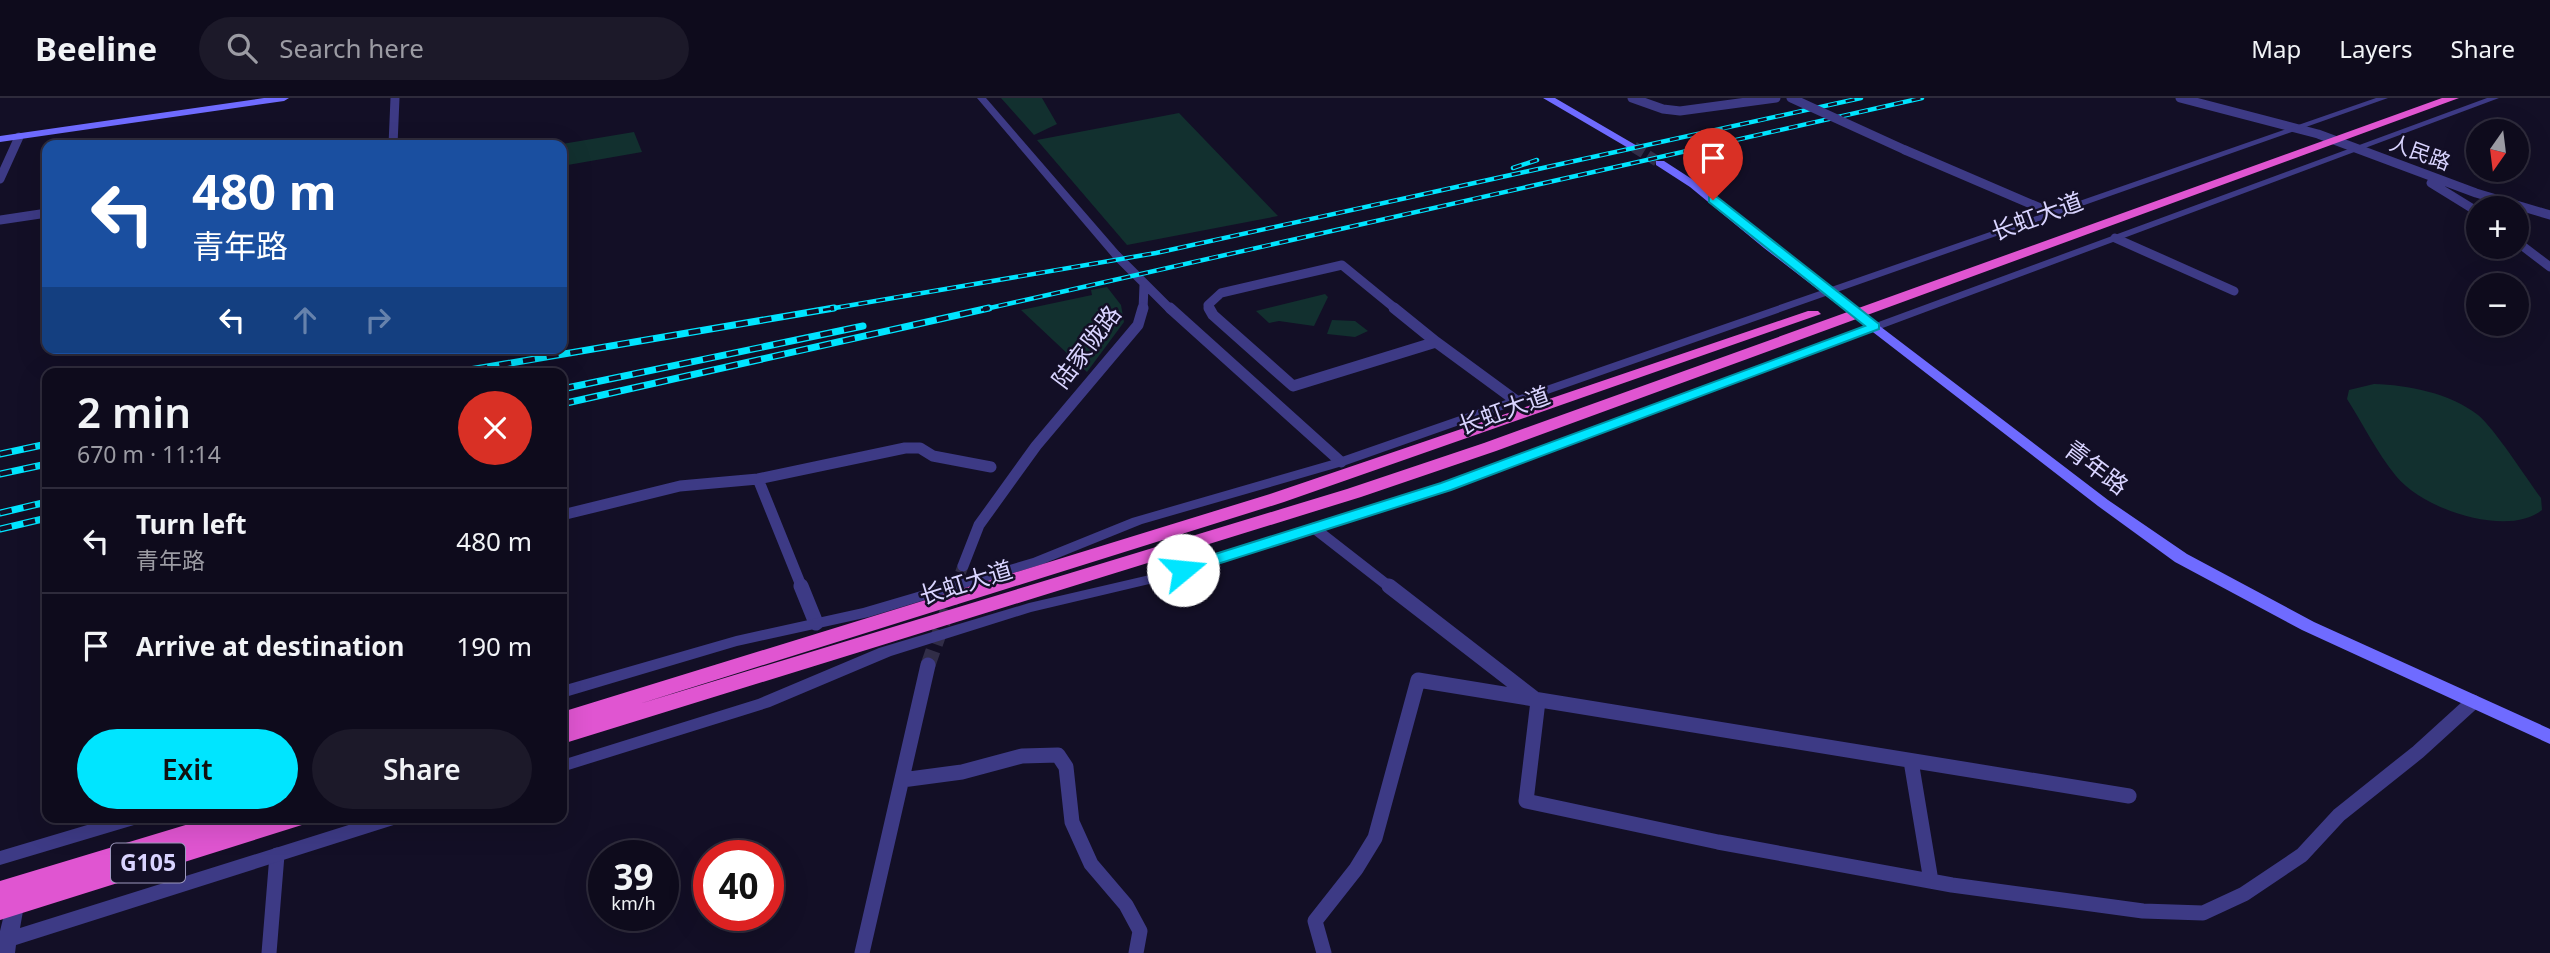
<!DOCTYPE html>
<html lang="en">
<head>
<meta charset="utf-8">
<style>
	:root { --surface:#0e0b1c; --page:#1c1929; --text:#f1f3f6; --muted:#9b9ba3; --line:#2e2b3b; --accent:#00e5ff }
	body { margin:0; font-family:"Noto Sans","Noto Sans SC",sans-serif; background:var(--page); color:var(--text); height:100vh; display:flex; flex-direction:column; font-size:26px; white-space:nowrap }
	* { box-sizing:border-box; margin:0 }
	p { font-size:23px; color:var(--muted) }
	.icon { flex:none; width:38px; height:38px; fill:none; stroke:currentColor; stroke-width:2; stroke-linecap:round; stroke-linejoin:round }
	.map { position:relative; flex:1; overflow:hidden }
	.side { position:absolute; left:42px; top:270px; width:525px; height:455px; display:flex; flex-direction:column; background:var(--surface); border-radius:14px; box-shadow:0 7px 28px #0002,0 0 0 2px var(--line) }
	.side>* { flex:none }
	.guide { position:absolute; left:42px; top:42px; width:525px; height:214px; border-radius:14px; box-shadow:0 7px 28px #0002,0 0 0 2px var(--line); background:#1a4fa0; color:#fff; overflow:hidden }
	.needle { width:46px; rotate:194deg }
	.tools { position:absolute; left:2466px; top:21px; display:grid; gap:14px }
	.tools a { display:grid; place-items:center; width:63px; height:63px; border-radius:50%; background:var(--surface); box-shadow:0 7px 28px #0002,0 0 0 2px var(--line); font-size:35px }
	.speed { position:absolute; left:588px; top:742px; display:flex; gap:14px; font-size:35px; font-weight:700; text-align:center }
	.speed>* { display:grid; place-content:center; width:91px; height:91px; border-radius:50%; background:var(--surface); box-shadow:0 7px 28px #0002,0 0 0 2px var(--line); line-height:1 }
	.speed small { font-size:18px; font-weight:400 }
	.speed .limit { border:10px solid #d22; background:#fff; color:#111 }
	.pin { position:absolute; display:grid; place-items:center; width:60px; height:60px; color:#fff; margin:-72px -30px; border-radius:50% 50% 50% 0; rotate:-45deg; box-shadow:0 0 7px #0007 }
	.pin .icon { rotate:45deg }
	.me { position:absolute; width:77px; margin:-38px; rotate:73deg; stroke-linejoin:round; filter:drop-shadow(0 0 5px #0008) }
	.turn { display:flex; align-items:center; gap:24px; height:147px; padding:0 35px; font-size:32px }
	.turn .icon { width:91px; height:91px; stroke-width:2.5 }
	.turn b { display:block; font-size:49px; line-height:60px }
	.lanes { display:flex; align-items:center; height:66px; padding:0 35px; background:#0003; justify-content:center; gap:35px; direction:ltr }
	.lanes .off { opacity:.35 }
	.round { display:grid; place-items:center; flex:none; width:74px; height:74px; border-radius:37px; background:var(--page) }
	.overview { display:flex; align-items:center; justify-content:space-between; height:119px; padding:0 35px }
	h1 { font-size:42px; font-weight:600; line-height:52px }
	.action { display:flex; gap:14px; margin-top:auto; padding:14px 35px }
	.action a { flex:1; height:80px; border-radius:42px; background:var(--accent); color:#111; font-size:28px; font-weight:600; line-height:80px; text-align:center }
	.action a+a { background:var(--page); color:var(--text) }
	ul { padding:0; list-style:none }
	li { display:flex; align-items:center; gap:21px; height:105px; padding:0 35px; border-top:2px solid var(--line) }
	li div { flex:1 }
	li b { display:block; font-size:26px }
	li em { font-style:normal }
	header { display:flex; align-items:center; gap:42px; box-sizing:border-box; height:98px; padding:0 35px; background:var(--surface); border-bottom:2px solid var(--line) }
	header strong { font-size:33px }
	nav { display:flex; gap:38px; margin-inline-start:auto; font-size:24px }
	.search { width:490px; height:63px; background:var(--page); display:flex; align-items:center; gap:18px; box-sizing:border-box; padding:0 24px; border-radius:38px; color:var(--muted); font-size:26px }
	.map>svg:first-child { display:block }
	.green { fill:#12302f }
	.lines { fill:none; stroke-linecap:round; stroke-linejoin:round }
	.minor-tunnel-far1 { stroke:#312d47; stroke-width:11; stroke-dasharray:11 5; stroke-linecap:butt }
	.minor-tunnel { stroke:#312d47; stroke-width:15; stroke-dasharray:15 7; stroke-linecap:butt }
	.secondary-tunnel { stroke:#312d47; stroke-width:11; stroke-dasharray:11 5; stroke-linecap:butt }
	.minor-far2 { stroke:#3d3a85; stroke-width:9 }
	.minor-far1 { stroke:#3d3a85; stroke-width:11 }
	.minor { stroke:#3d3a85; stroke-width:15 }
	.tertiary { fill:#3d3a85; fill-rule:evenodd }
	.secondary { fill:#6f6bff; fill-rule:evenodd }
	.trunk { fill:#e055d1; fill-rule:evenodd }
	.rail-far1-casing { stroke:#00e5ff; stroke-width:4.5 }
	.rail-casing { stroke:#00e5ff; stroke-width:7 }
	.rail-far1 { stroke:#130f26; stroke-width:2.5; stroke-dasharray:9; stroke-linecap:butt }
	.rail { stroke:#130f26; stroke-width:4.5; stroke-dasharray:12; stroke-linecap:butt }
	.minor-bridge { stroke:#3d3a85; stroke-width:9 }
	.route { fill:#00e5ff; stroke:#0095a6; stroke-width:2 }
	.labels { text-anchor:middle; stroke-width:5; stroke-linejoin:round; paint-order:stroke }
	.far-street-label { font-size:21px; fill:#d9d4ff; stroke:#130f26 }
	.shield { fill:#130f26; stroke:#9e99be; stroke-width:2 }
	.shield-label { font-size:23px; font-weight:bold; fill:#d9d4ff }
	.street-label { font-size:24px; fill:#d9d4ff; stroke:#130f26 }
</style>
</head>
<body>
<header>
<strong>Beeline</strong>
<div class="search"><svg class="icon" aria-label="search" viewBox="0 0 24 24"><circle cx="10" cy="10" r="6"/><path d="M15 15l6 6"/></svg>Search here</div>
<nav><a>Map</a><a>Layers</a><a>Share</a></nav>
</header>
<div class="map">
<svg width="2550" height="855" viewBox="0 0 2550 855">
	<rect width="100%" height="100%" fill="#130f26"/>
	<path class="green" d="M1001,0H1042L1057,26L1034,37Z
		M1179,15L1278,118L1127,147L1037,42Z
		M634,34L642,54L562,68V47H556Z
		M1107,189L1121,207L1124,224L1087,274L1021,212L1092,197L1091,192Z
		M1325,196L1328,199L1314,228L1279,223L1269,225L1256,213Z
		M1332,222L1355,223L1368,233L1355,239L1327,236Z
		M2374,286C2408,287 2450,295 2478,317C2495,331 2526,380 2541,400L2542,412C2508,440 2422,411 2396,378C2377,355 2363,326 2347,301L2349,292Z"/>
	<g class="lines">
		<path class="minor-tunnel-far1" d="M955,490L963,468"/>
		<path class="minor-tunnel" d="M928,567L956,488"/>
		<path class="secondary-tunnel" d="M1634,49L1660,65"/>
		<path class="minor-far2" d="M1632,0L1663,11L1680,13L1776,0
			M2180,0L2318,36
			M2318,36L2476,95L2550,117
			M393,47L395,0
			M1905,52L2052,115
			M0,81L19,39
			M2431,85L2478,114
			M0,122L47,115
			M2115,140L2234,193
			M2516,143L2550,169
			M1117,158L1171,212
			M1143,212L1144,187
			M1210,212L1208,207L1221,195L1342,167L1397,212"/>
		<path class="minor-far1" d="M1170,210L1341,364
			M1209,210L1213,217L1293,288L1436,244
			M1394,210L1436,244
			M1436,244L1515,302
			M758,381L802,490
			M562,417L680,388L758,381L905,350H920L933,358L991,369
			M1314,430L1391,490
			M963,468L979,427L1036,348L1138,227L1143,210"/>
		<path class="minor" d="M801,488L816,525
			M1389,488L1535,601
			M1538,603L1526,703L1718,744L1952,787L2143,813L2203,815L2244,796L2302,757L2339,717L2418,654L2473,604
			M1911,663L1931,783
			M902,682L962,674L1022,658L1058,657L1066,669L1072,724L1091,766L1126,807L1140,833L1136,855
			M269,855L277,757
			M862,855L928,567
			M1324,855L1315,823L1356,771L1375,740L1418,582L2129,698"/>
		<path class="tertiary" d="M977,0H986L1121,156V160H1113Z
			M2376,0H2388L1346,367L1142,426L1043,466L869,519L737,548L562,600V588L736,538L863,510L1033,460L1132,420L1336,361Z
			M2487,0H2499L1451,391L1162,483L1031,514L891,558L770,609L562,674V662L758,601L879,550L1029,505L1154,476L1441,385Z
			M114,719H147L144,724L0,767V753Z
			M374,719H406L403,724L16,847L15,855H0V833L9,796L16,794L23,796L25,802L20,830Z"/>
		<path class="secondary" d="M264,0H289L284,3L0,44V38Z
			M1543,0H1555L1639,49L1630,51Z
			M1656,63H1664L1698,85L1772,146L2108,402L2187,456L2314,524L2550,631V646L2302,532L2175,464L2098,408L1764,150L1690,89L1656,67Z"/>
		<path class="trunk" d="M2442,0H2459L1496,353L1361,399L562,646V614L1270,396L1808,213H1818L1821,216L1284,404L639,606L1347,391L1484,345Z
			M212,719H256L255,722L264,719H308L305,726L0,822V783Z"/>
		<defs>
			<path id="rail-far1" d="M1513,70L1537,62
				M823,212L1156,155L1861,0
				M981,212L1922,0"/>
			<path id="rail" d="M452,275L834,210
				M562,291L863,228
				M562,306L989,210
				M0,356L47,346
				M0,376L47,366
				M0,415L47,404
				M0,431L47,420"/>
		</defs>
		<use href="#rail-far1" class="rail-far1-casing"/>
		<use href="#rail" class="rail-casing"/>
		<use href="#rail-far1" class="rail-far1"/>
		<use href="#rail" class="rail"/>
		<path class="minor-bridge" d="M1791,0L1905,52"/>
	</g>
	<path class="route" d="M1709,99H1717L1879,226V231L1451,392L1189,475H1177V468L1441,385L1865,228L1709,104Z"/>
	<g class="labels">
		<g class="far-street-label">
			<text transform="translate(2420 55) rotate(20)" y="7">人民路</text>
		</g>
		<rect class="shield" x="111" y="745.5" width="74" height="39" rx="5"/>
		<g class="shield-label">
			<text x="148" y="773">G105</text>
		</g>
		<g class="street-label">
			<text transform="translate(2037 119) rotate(-20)" y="8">长虹大道</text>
			<text transform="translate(1087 249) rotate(-53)" y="8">陆家陇路</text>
			<text transform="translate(1504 313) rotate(-20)" y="8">长虹大道</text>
			<text transform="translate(2096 370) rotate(37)" y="8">青年路</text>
			<text transform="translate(966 485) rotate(-17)" y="8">长虹大道</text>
		</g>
	</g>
</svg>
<div class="tools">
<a><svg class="needle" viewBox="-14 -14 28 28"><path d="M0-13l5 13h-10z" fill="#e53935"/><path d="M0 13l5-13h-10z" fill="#9b9ba3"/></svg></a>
<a>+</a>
<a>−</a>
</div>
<div class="speed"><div>39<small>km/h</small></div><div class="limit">40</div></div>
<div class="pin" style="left:1713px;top:102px;background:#d93025"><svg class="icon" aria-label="arrive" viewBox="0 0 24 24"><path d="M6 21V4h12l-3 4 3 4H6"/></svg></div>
<svg class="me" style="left:1183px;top:472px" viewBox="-20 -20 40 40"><circle r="19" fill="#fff"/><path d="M0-13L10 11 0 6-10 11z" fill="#00e5ff"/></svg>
<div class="guide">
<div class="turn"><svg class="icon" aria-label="left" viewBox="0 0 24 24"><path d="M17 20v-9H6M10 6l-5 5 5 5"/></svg><div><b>480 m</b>青年路</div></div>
<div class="lanes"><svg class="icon" aria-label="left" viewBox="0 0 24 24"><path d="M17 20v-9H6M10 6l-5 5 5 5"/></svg><svg class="icon off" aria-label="ahead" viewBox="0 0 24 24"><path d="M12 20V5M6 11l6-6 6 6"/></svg><svg class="icon off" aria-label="right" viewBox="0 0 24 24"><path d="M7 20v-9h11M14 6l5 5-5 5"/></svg></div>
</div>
<section class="side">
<div class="overview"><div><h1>2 min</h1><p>670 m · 11:14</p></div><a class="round" style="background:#d93025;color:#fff"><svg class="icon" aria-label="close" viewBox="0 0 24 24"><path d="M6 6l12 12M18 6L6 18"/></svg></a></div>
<ul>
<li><svg class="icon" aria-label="left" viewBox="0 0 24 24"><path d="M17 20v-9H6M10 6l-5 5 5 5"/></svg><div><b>Turn left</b><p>青年路</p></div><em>480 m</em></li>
<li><svg class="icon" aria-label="arrive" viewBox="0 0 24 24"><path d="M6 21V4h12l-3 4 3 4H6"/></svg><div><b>Arrive at destination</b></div><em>190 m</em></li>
</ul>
<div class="action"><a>Exit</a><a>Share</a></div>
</section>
</div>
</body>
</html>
